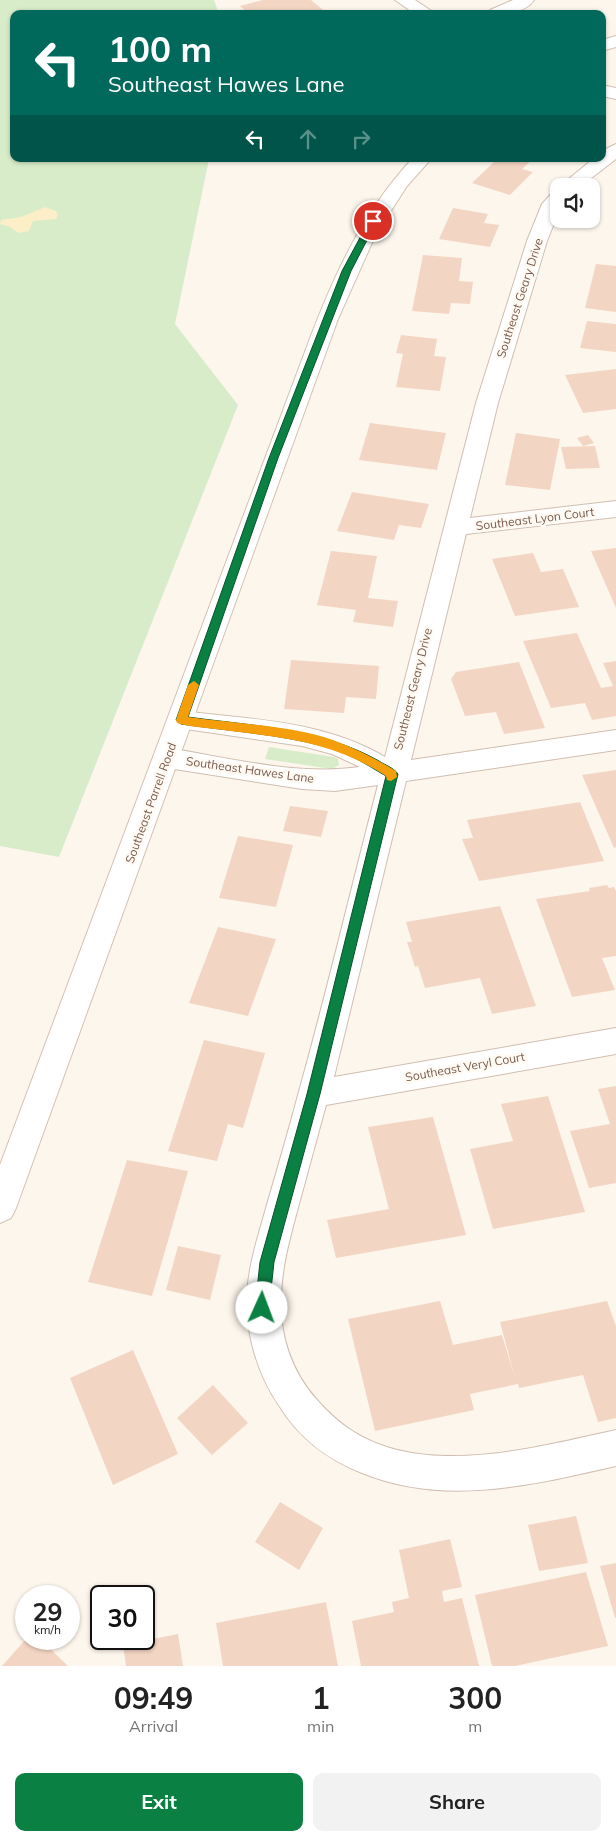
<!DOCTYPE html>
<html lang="en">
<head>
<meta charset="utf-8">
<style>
	:root { --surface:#fff; --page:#f2f2f2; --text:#222; --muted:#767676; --accent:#0b8043 }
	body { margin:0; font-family:Mulish,sans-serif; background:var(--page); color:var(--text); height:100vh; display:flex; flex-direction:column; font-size:19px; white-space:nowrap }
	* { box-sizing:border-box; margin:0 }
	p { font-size:16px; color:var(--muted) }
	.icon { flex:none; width:28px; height:28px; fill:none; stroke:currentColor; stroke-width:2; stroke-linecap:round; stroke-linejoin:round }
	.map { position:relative; height:1666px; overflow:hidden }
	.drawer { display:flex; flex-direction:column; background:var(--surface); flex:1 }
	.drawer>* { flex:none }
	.banner { position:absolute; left:10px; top:10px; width:596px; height:152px; border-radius:10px; box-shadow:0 1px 4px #0004; background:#00695c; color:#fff; overflow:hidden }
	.fabs { position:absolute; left:550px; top:178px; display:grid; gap:10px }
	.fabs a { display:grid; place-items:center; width:50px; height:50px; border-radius:10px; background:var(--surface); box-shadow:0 1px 4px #0004; font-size:25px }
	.speed { position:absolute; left:15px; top:1585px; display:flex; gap:10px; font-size:25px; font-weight:700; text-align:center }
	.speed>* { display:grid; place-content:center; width:65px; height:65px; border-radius:50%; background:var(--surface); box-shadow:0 1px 4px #0004; line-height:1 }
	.speed small { font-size:12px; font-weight:400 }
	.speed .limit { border:2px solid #111; border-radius:8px; background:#fff; color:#111 }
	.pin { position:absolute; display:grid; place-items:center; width:42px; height:42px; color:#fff; margin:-21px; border:2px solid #fff; border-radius:50%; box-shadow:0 1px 5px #0007 }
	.me { position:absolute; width:55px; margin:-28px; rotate:2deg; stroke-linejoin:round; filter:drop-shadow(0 0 4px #0008) }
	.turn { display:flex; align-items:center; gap:18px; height:105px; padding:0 15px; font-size:22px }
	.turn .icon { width:65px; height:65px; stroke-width:2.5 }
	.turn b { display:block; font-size:35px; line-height:42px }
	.lanes { display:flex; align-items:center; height:48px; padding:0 15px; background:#0003; justify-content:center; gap:25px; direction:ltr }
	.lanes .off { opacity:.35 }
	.eta { display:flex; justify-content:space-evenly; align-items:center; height:85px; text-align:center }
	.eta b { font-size:30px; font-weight:700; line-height:35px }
	.primary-button { display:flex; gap:10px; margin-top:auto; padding:10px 15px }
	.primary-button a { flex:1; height:58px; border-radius:10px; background:var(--accent); color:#fff; font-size:20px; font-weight:700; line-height:58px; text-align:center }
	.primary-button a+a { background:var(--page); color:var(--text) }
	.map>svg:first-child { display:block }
	.green { fill:#d8ecc9 }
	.sand { fill:#fcefc7 }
	.building { fill:#f3d5c3 }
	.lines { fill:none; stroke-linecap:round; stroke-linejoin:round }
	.street-casing { stroke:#d1beb0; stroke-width:2 }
	.secondary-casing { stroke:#d6c0b0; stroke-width:2 }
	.street { fill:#fff; fill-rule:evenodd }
	.secondary { fill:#fff; fill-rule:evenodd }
	.route { fill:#0b8043; stroke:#07532c }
	.slow { fill:#f59e0b }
	.labels { text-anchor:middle; stroke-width:5; stroke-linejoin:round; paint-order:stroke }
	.street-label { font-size:12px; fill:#7a5c4d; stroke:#fffaf3 }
</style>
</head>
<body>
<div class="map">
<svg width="616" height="1666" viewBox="0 0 616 1666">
	<rect width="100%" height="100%" fill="#fdf6ec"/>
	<path class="green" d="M0,0H214L219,14H14V159H209L175,324L238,405L59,857L0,846Z
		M269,747L334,757L338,759L339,765L332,769L265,759Z"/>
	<path class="sand" d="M45,207L56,211L58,215L56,219L33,221L29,231L18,233L10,227L0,224L1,220L21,217Z"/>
	<path class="building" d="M263,0H311L328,14H249L240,6Z
		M497,159H533L522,169L533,172L510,195L472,183Z
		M453,208L488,214L484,223L499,225L490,247L439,239Z
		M423,255L462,258L459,281L473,282L470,304L451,303L449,314L412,311Z
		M596,264L616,266V312L585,308Z
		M587,321L616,324V352L580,348Z
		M401,335L437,339L434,356L446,357L440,391L396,387L403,354L396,353Z
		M616,369V409L583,413L565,375Z
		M370,423L446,433L437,470L359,460Z
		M516,433L560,439L550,490L505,485Z
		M588,435L594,443L583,446L577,438Z
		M595,446L600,468L566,469L561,447Z
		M352,492L429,504L421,528L399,525L394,540L337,531Z
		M616,548V608L591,551Z
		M331,551L377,556L368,598L398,601L393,627L353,622L356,610L317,605Z
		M533,553L541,572L563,569L579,607L515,616L492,559Z
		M577,633L601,688L613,686L603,663L616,661V716L592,720L585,703L551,708L523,641Z
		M291,660L379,666L376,699L346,697L344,713L284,709Z
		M519,662L545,728L504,734L496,712L465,716L451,679L456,672Z
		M616,770V847L614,848L582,775Z
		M580,802L604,861L479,881L462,839L473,838L467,820Z
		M290,806L328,811L321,837L283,831Z
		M238,836L293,845L276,907L219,898Z
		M607,885L609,888L614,887L616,891V956L602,958L615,990L572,997L536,899L590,891L589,888Z
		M500,906L536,1006L492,1014L480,978L425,988L418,966L415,967L407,942H412L406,922Z
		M218,927L276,939L248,1016L189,1003Z
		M204,1040L265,1053L243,1128L228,1124L217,1161L168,1151Z
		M616,1086V1183L589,1188L570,1131L610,1124L598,1089Z
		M548,1096L585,1212L493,1229L470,1149L513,1141L501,1104Z
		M433,1117L466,1235L336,1258L327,1220L389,1209L368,1127Z
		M127,1160L188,1171L152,1296L88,1282Z
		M178,1246L221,1255L210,1300L166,1290Z
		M440,1301L453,1345L502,1335L515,1378L500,1322L607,1301L616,1326V1418L598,1422L583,1375L519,1388L518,1384L470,1394L474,1410L375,1431L348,1319Z
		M133,1350L178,1454L113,1485L70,1378Z
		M213,1385L248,1423L212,1455L177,1418Z
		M280,1502L323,1528L299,1570L255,1542Z
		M576,1516L588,1563L539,1571L528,1525Z
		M450,1539L462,1587L442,1591L444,1602L462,1598L479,1666H361L352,1621L394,1612L392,1602L409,1598L399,1550Z
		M616,1563V1618H615L600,1566Z
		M586,1572L608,1646L515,1666H492L475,1595Z
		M326,1602L338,1666H223L216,1623Z
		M178,1634L183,1666H126L123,1645Z
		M26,1639H40L68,1666H2Z"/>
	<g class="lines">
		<defs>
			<path id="street" d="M395,0H415L436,14H415Z
				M513,0H534C525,14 503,14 488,14L490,10Z
				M602,85L616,88V99L602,96Z
				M616,144V159L581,186H560L593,159H602V151Z
				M559,191V211L547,241L498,403L470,518L616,501V517L466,534L411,760L616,730V750L406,781L334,1077L616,1028V1054L326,1105C317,1138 308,1171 299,1204C291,1234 282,1264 281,1296C279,1334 291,1371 317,1400C328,1412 340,1424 354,1432C428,1478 538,1447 616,1430V1466C531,1485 446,1507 362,1473C327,1459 300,1439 280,1407C258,1375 246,1336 247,1297C248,1266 258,1237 266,1208C277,1170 288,1133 298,1095C327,992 351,888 378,785L335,791L302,789L168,768L159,765L155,758L159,751L168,748C230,758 297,776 360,767L332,754L302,746L172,727L168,720L172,713L181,711C250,719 324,721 385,757L476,403L527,241L542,204L552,193Z"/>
			<path id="secondary" d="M616,36V47L602,51V40Z
				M412,159H431L407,186L376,234L338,319L16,1208L11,1218L0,1223V1165L306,349C332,279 361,214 412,159Z"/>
		</defs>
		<use href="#street" class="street-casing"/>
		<use href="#secondary" class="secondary-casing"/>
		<use href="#street" class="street"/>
		<use href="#secondary" class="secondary"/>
	</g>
	<path class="route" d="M373,218L377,221L351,271L278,458L188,717C252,726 321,728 379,761C385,765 394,768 398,774L320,1094L274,1262L269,1308L267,1313L262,1315L257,1313L255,1308L260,1262L307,1094L386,776C367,765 348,752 327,747C280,734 229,731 181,724L176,720L269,458L342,271L369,221Z"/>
	<path class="slow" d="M194,681L199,685L188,717C230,723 294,726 333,740C355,748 376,759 396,771L397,777L391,781L387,780L386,776C335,743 289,738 230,731C213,728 194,728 177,723L176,720L188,685Z"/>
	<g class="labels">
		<g class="street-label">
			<text transform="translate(520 298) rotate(-72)" y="4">Southeast Geary Drive</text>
			<text transform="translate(535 519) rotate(-7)" y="4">Southeast Lyon Court</text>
			<text transform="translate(413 689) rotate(-76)" y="4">Southeast Geary Drive</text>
			<text transform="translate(250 770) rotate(8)" y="4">Southeast Hawes Lane</text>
			<text transform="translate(151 803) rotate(-70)" y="4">Southeast Parrell Road</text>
			<text transform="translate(465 1067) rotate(-10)" y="4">Southeast Veryl Court</text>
		</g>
	</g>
</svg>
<div class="fabs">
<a><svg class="icon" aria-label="sound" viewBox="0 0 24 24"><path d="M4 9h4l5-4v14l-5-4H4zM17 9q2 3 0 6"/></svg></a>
</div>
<div class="speed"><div>29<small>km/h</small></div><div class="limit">30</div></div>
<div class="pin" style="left:373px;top:221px;background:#d93025"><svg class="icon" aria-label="arrive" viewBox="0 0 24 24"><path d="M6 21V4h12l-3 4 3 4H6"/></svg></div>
<svg class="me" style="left:262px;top:1308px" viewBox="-20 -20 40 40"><circle r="19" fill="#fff"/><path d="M0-13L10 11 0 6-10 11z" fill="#0b8043"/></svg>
<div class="banner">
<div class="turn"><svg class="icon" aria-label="left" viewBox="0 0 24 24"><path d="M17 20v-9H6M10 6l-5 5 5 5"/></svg><div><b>100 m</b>Southeast Hawes Lane</div></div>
<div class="lanes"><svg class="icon" aria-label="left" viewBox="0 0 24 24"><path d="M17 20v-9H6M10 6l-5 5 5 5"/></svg><svg class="icon off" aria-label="ahead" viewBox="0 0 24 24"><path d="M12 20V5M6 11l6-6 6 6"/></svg><svg class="icon off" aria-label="right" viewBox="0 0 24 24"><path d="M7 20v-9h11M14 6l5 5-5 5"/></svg></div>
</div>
</div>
<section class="drawer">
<div class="eta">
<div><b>09:49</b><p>Arrival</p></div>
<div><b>1</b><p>min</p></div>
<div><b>300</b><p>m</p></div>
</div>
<div class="primary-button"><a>Exit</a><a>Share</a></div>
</section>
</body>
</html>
